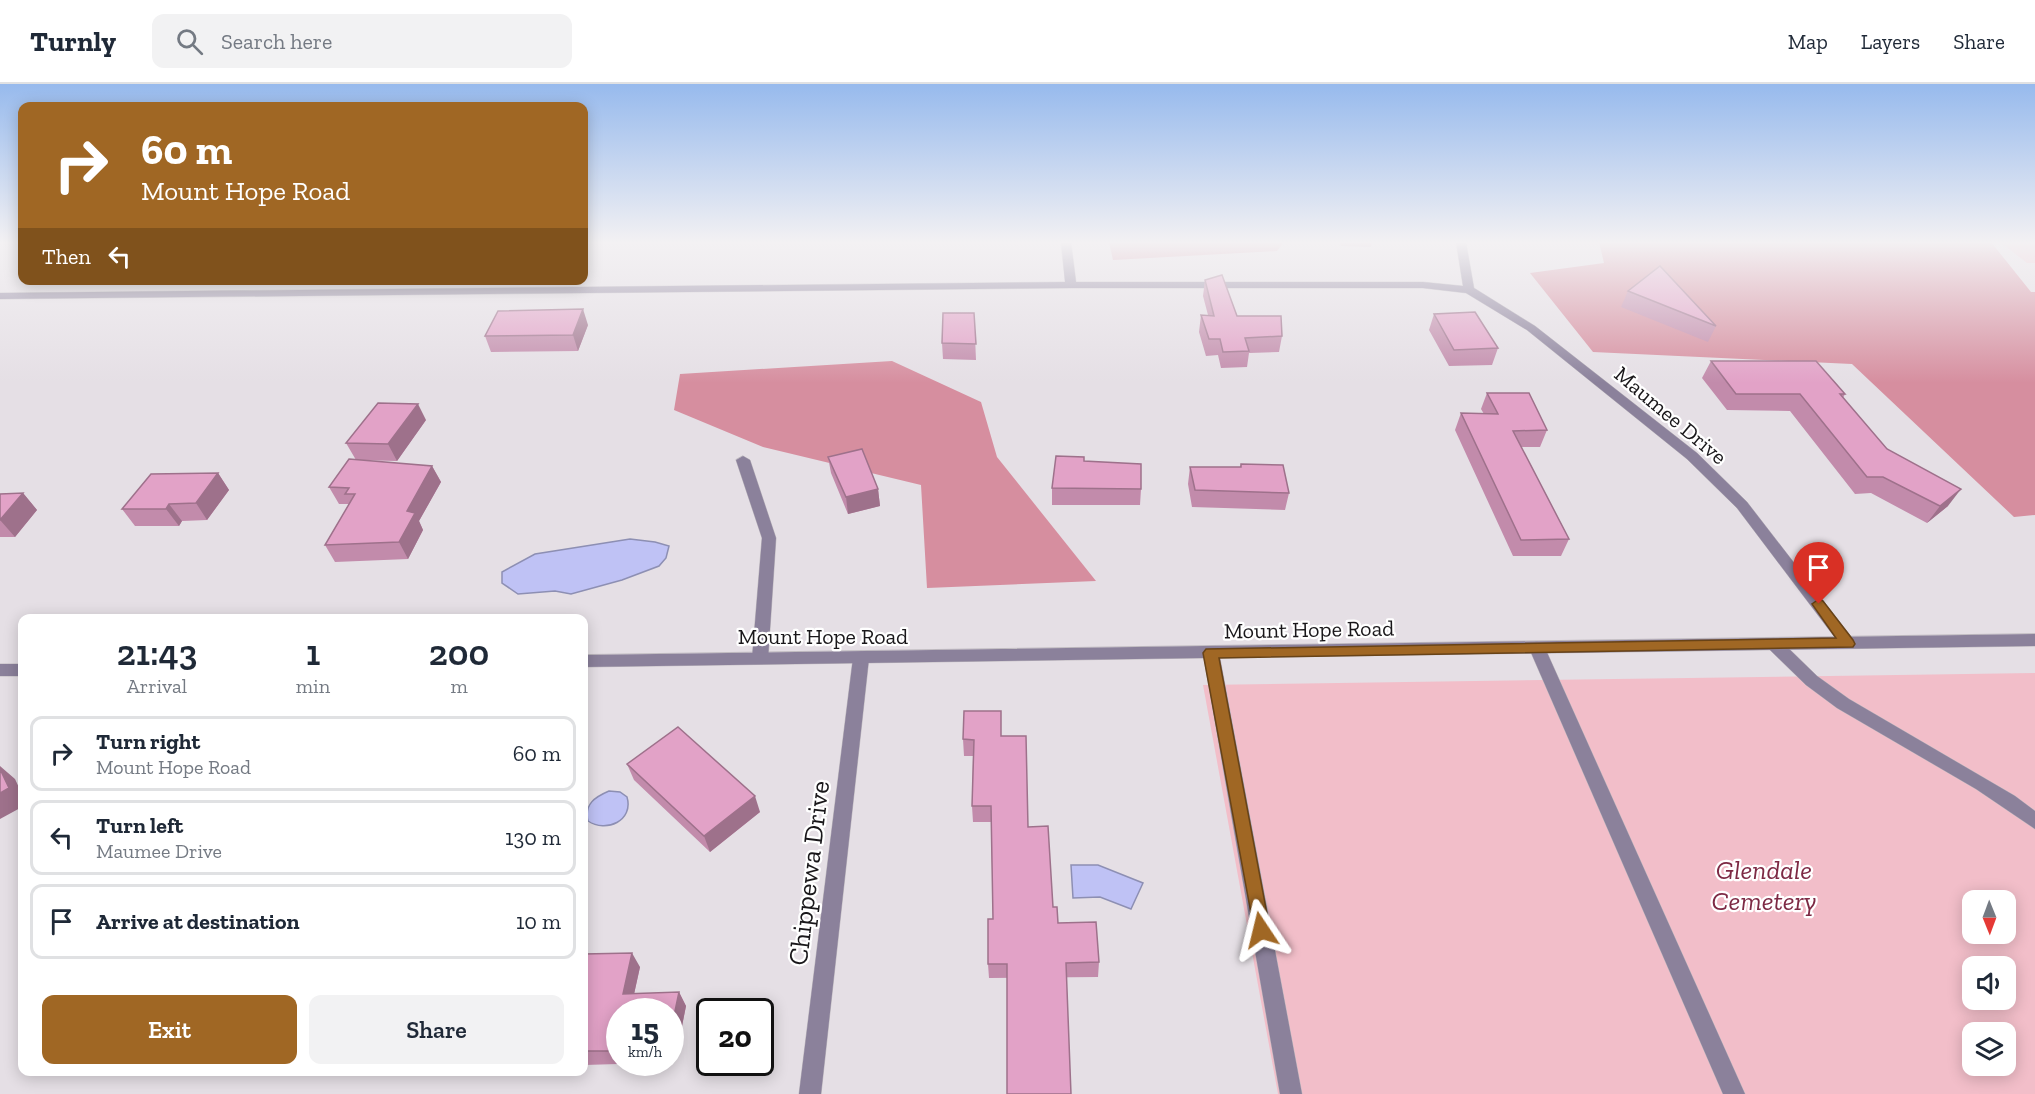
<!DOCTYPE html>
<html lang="en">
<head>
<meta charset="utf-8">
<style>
	:root { --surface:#fff; --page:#f2f2f3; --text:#1f2937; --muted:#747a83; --line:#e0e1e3; --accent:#a06724 }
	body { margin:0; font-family:"Zilla Slab",serif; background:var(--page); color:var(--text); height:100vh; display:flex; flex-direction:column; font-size:22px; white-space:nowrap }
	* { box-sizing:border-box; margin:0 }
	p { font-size:20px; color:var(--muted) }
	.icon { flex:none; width:33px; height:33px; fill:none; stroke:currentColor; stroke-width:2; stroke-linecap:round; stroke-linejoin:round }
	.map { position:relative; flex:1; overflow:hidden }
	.drawer { position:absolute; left:18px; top:530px; width:570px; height:462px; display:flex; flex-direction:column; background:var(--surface); border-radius:12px; box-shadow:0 3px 15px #0003 }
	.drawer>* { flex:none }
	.hud { position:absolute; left:18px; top:18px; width:570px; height:183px; border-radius:12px; box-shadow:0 3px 15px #0003; background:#a06724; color:#fff; overflow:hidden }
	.needle { width:39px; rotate:179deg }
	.tools { position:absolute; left:1962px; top:806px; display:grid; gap:12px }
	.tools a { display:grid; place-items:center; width:54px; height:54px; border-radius:12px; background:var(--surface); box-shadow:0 3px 15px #0003; font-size:30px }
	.speed { position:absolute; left:606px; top:914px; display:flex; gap:12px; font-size:30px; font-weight:700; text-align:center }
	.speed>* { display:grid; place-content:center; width:78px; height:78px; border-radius:50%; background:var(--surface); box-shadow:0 3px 15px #0003; line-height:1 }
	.speed small { font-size:15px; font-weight:400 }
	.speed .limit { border:3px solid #111; border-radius:9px; background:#fff; color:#111 }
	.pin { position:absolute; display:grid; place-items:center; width:51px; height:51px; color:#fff; margin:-62px -26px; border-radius:50% 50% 50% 0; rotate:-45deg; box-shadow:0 0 6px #0007 }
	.pin .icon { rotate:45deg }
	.me { position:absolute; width:66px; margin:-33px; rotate:350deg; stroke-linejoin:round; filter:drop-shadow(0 0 4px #0008) }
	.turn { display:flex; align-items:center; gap:21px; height:126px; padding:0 24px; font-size:27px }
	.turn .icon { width:78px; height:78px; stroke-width:2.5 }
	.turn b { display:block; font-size:42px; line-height:51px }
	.then { display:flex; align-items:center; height:57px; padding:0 24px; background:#0003; gap:12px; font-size:22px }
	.eta { display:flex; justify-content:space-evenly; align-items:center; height:102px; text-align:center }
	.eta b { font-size:36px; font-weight:600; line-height:42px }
	.action { display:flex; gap:12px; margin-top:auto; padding:12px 24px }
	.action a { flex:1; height:69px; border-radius:12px; background:var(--accent); color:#fff; font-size:24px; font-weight:600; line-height:69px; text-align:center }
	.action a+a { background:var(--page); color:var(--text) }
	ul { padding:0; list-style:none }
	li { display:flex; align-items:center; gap:18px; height:75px; margin:0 12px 9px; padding:0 12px; border:3px solid var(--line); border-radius:12px }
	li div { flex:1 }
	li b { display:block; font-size:22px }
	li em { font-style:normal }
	header { display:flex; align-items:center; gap:36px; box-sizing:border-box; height:84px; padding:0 30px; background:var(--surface); border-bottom:2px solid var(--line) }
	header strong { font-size:28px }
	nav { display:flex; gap:33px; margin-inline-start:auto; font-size:21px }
	.search { width:420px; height:54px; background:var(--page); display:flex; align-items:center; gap:15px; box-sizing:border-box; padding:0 21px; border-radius:12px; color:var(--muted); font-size:22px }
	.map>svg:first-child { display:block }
	.green { fill:#f2bec9; fill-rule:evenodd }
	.forest { fill:#d68e9f }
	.water { fill:#bfc2f5; stroke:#8d8fb3; stroke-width:1.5 }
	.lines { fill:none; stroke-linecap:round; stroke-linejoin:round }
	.service-casing { stroke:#c0bbc0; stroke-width:1 }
	.minor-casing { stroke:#c0bbc0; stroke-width:1 }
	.tertiary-casing { stroke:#c0bbc0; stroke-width:1 }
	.service { fill:#8b819b; fill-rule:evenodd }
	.minor { fill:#8b819b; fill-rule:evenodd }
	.tertiary { fill:#8b819b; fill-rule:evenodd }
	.wall { fill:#c28bab }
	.shaded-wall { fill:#9e718b }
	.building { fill:#e2a2c7; stroke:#9e718b; stroke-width:1.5 }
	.route { fill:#a06724; stroke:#684317; stroke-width:1.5 }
	.labels { text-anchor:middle; stroke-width:4.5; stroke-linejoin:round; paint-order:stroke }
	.street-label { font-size:22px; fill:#19171a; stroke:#fff }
	.near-park-label { font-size:27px; font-style:italic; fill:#7d2944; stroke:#fff }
	.near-street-label { font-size:27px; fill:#19171a; stroke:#fff }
</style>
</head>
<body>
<header>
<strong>Turnly</strong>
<div class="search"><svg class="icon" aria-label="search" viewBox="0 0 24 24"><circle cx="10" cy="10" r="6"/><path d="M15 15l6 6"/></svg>Search here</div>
<nav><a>Map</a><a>Layers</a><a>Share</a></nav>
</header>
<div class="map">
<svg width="2035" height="1010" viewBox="0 0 2035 1010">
	<rect width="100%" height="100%" fill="#e5dfe5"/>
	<path class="green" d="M2000,158H2035V179H2027Z
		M2035,589V1010H1278L1203,601ZM1972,816H2006V849H1972ZM1972,882H2006V915H1972ZM1972,948H2006V981H1972Z"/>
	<path class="forest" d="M1109,158H1284L1277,167L1113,176Z
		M1599,158H1991L2031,208H2035V431L2014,433L1852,280L1593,268L1530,189L1604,179Z
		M892,277L981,318L997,373L1096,497L927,504L921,401L763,363L674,326L680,290Z"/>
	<path class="water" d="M630,455L655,458L669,462L666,474L659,482L622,496L571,510L555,507L518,510L502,499V488L535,470Z
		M609,707L620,708L627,713C634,737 606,749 588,737C584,720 595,713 609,707Z
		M1071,781H1098L1143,799L1131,825L1100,813L1073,814Z"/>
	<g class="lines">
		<defs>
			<path id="service" d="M743,372L750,376L776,454L768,575L766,579H754L752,575L762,454L736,376Z
				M1774,554L1780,556L1817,592L1849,615L2015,712L2035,727V745L1976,705L1837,624L1806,601L1768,564L1766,560L1768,556Z
				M1537,558L1543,560L1545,564L1745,1010H1723L1529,564L1531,560Z
				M1211,563L1217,565L1219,569L1302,1010H1280L1203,569L1205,565Z"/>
			<path id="minor" d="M1061,158H1071L1076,198H1423L1463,202L1456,158H1466L1474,204L1535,242L1697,369L1747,418L1856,559L1854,563H1842L1737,424L1687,375L1527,246L1466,209L1423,204H1071L0,215V209L1065,198Z
				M861,568L867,570L869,574L821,1010H799L853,574L855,570Z"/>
			<path id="tertiary" d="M2035,550V562L584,583V571Z
				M0,580H22V592H0Z"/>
		</defs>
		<use href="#service" class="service-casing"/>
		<use href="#minor" class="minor-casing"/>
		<use href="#tertiary" class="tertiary-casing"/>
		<use href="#service" class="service"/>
		<use href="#minor" class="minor"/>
		<use href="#tertiary" class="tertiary"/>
	</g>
	<path class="wall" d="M1339,158H1372L1371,163L1341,162Z
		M1205,196L1237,232L1282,252L1279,268L1249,269L1247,283L1221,284L1218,271L1206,272L1199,248L1201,231H1208L1203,212Z
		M1628,207L1716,242L1708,258L1621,223Z
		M974,229L976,276L943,275L942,259Z
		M1434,230L1498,264L1492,281L1449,282L1429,246Z
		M588,241L578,267L491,268L485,252Z
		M1711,277L1845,310L1843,314L1887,365L1948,422L1927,439L1871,409L1855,410L1790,327L1727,326L1702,294Z
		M1487,309L1547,346L1540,363H1521L1569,455L1561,472H1513L1455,346L1461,329L1484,330L1481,325Z
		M426,336L397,377L356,376L346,359Z
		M828,373L878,405L880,422L848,430L831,389Z
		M1084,377L1141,405L1140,421H1052V404Z
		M1241,380L1289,409L1285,426L1192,423L1188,400L1190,383H1240Z
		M432,382L441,398L419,437L423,446L408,475L335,478L325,461L349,420H339L329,403Z
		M218,389L229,406L207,436L182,437L179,442H135L122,425Z
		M23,409L37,426L15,453H0V410Z
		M1002,652L1028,743L1058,839L1099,878L1098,893L989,894L988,880L993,835L991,738H973L972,722L973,672H964L963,655Z
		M627,680L760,728L710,768L634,696Z
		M584,870L640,883L634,910L679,908L686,922L677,967L670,968V927H620V972L618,980L584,981Z"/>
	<path class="shaded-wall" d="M583,225L588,241L578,267L573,251Z
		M418,320L426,336L397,377L388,360Z
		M432,382L441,398L419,437L423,446L408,475L399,458L407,427Z
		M218,389L229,406L207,436L196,419Z
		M878,405L880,422L848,430L846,413Z
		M1961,405L1948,422L1927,439L1940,422Z
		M23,409L37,426L15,453L0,436Z
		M169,420L182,437L179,442L166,425Z
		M0,682L15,695L22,710V723L0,735Z
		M755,712L760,728L710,768L704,752Z
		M632,869L640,883L631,924L623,910Z
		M679,908L686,922L677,967L670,955V951Z
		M612,955L620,967L618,980L609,967Z"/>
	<path class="building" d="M1660,182L1716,242L1628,207Z
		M1222,191L1237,232H1281L1282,252L1245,254L1249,267L1223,268L1220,255H1209L1201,231L1214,232L1205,196Z
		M583,225L573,251L485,252L498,227Z
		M1475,228L1498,264L1454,266L1434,230Z
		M943,229H974L976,260L942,259Z
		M1711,277H1816L1845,310H1840L1887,365L1961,405L1940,422L1883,393H1867L1800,310H1736Z
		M1487,309H1529L1547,346L1513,347L1569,455L1521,456L1461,329L1498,330Z
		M378,319L418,320L388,360L346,359Z
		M862,365L878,405L846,413L828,373Z
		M1056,372L1084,373V377L1141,380V405L1052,404Z
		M349,375L432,382L407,427L415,429L399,458L325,461L355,410H345L349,404L329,403Z
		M1241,380L1283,381L1289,409L1195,406L1190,383H1241Z
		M218,389L196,419L169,420L166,425H122L151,390Z
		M23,409L0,436V410Z
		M964,627H1001V652H1026L1028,743L1048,742L1053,823H1057L1058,839L1096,838L1099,878L1066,879L1071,1010H1007V880H988V835H993L991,722H972L974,656L963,655Z
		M678,643L755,712L704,752L627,680Z
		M0,685L9,704L0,709Z
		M632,869L623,910L679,908L670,951V927H620V955H612L609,967H584V870Z"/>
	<linearGradient id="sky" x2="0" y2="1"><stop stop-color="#97baed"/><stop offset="0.53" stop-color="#f3f1f3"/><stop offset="1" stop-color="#f3f1f3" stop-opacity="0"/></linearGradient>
	<rect width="2035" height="299" fill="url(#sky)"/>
	<path class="route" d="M1819,515L1823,517L1853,556L1855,560L1853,563L1219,574L1270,846L1267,851L1261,854L1255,851L1203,569L1206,565L1836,554L1812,520Z"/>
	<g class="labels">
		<g class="street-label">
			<text transform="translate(1671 331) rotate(40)" y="8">Maumee Drive</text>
			<text transform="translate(1309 545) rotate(-1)" y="8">Mount Hope Road</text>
			<text x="823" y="560">Mount Hope Road</text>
		</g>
		<g class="near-park-label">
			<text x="1764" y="795">Glendale<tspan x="1764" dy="31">Cemetery</tspan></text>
		</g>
		<g class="near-street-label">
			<text transform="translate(809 789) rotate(-83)" y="9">Chippewa Drive</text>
		</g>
	</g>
</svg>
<div class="tools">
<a><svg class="needle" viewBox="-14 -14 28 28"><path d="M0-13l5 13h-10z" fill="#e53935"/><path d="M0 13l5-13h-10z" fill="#747a83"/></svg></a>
<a><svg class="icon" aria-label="sound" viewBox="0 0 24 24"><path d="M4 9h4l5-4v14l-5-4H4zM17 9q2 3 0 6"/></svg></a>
<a><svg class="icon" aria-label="layers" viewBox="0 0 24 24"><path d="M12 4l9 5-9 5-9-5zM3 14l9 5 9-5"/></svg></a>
</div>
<div class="speed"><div>15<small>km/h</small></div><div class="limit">20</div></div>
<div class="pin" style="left:1819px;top:520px;background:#d93025"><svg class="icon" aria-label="arrive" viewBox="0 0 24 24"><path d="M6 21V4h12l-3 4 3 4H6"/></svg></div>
<svg class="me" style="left:1261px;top:846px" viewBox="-20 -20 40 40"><path d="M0-17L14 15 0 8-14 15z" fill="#a06724" stroke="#fff" stroke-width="4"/></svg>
<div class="hud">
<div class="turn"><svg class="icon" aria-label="right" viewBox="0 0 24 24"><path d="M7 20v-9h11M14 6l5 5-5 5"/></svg><div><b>60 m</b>Mount Hope Road</div></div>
<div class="then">Then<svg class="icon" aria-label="left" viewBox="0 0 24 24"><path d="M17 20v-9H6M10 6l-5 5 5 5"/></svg></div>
</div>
<section class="drawer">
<div class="eta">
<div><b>21:43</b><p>Arrival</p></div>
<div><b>1</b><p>min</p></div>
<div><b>200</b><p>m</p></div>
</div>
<ul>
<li><svg class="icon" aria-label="right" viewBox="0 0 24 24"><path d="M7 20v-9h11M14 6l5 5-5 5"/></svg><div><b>Turn right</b><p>Mount Hope Road</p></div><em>60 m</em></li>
<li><svg class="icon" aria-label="left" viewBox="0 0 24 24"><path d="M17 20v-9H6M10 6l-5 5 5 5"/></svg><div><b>Turn left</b><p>Maumee Drive</p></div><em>130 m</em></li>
<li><svg class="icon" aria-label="arrive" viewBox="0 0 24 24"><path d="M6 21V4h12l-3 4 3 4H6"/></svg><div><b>Arrive at destination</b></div><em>10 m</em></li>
</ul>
<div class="action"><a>Exit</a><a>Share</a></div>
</section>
</div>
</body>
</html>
